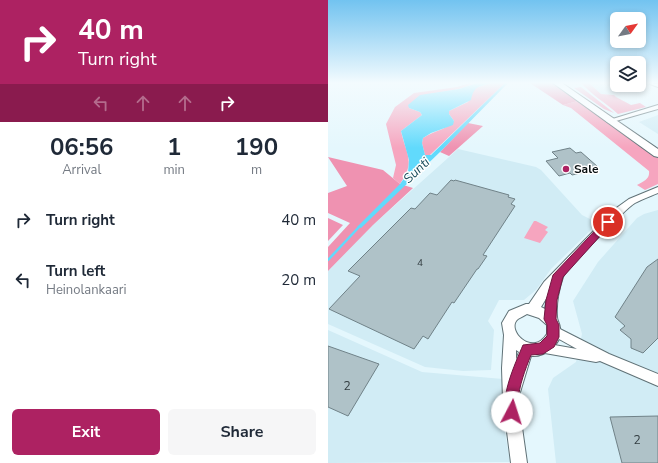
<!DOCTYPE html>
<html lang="en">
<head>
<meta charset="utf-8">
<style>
	:root { --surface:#fff; --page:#f6f6f7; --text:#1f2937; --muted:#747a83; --accent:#ad2262 }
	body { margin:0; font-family:"Nunito Sans",sans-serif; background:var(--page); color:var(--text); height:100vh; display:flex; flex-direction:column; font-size:15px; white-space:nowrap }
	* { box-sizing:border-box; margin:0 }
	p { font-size:13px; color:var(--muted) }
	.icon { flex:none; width:22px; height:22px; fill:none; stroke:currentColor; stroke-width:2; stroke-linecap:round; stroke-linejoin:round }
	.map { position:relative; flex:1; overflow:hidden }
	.drawer { display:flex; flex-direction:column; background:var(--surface); width:328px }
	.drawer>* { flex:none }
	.banner { background:#ad2262; color:#fff; overflow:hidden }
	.needle { width:26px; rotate:57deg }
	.controls { position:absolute; left:282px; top:12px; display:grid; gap:8px }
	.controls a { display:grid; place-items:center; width:36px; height:36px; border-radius:6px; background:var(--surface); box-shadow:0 2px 6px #0003; font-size:20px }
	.pin { position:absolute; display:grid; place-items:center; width:34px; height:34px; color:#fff; margin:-17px; border:2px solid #fff; border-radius:50%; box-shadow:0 1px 4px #0007 }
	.me { position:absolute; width:44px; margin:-22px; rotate:5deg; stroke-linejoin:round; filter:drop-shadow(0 0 3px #0008) }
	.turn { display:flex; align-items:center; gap:14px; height:84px; padding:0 12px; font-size:18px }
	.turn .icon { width:52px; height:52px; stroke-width:2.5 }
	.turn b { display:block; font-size:28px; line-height:34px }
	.lanes { display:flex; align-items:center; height:38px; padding:0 12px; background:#0003; justify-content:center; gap:20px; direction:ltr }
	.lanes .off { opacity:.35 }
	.eta { display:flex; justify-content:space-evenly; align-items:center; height:68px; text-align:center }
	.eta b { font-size:24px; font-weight:700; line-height:28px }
	.button { display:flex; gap:8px; margin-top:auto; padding:8px 12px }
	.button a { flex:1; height:46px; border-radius:6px; background:var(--accent); color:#fff; font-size:16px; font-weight:700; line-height:46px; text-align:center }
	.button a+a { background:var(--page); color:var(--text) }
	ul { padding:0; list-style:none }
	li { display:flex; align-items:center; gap:12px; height:60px; padding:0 12px }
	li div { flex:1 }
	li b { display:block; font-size:15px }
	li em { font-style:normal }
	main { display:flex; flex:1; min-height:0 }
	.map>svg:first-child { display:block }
	.built { fill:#d1ecf5 }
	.green { fill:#f6a5bf }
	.forest { fill:#ef92b1 }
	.water { fill:#61dafc }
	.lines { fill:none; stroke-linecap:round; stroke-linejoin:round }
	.stream { stroke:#61dafc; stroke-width:2.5 }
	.building { fill:#afc2c8; stroke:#708288 }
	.minor-casing { stroke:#607277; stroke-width:2 }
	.tertiary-casing { stroke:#607277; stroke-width:2 }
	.trunk-casing { stroke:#607277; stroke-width:2 }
	.minor { fill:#fff; fill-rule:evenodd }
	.tertiary { fill:#fff; fill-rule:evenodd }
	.trunk { fill:#fff; fill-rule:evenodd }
	.route { fill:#ad2262; stroke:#701640 }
	.poi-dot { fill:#ad2262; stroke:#fff; stroke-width:1.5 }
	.labels { text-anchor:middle; stroke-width:3; stroke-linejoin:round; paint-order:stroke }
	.number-label { font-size:10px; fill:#323c40 }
	.poi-label { font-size:12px; font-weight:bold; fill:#091012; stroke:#fff; text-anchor:start }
	.near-number-label { font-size:12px; fill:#323c40 }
	.water-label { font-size:13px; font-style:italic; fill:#1a4e5d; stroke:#fff }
</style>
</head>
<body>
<main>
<section class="drawer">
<div class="banner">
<div class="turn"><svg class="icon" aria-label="right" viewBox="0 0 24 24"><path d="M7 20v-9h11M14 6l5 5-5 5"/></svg><div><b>40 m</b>Turn right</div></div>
<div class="lanes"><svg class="icon off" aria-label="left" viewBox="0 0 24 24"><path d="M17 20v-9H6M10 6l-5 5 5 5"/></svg><svg class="icon off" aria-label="ahead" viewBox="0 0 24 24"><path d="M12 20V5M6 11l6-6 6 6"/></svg><svg class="icon off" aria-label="ahead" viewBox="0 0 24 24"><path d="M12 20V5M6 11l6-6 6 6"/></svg><svg class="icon" aria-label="right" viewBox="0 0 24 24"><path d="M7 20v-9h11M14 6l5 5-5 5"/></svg></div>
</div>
<div class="eta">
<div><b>06:56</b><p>Arrival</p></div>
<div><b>1</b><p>min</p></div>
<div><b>190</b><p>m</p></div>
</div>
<ul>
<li><svg class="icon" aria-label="right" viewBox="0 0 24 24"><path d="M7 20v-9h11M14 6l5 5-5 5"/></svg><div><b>Turn right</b></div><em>40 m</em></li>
<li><svg class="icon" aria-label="left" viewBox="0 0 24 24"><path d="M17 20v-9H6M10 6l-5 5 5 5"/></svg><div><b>Turn left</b><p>Heinolankaari</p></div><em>20 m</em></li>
</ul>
<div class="button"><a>Exit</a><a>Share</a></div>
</section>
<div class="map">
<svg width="330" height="463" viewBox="0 0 330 463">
	<rect width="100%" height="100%" fill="#e4f7fd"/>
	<path class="built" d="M253,83H289V85H311V83H317L282,95L273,94L261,83Z
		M330,115V134L311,122Z
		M130,149L208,167L213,170L254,215L270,223L223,269L208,290L196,300H171L160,321L166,330L163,370L135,371L97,367L0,324V271L45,225Z
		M330,210V463H228L220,389L225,378L248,362L254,334L245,301L270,262L309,218L316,214Z
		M0,330L94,372L175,379L174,415L182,462L0,463Z"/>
	<path class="green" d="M141,83L145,84L131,89L102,94L81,108L92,112L94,115L73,131C78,155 88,161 72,184L65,178L68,165L58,124L67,107L86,93L129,87Z
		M163,83H177L102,155H97L94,143L95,138C107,130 116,131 126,121L121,114V111L140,102L147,88Z
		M253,83H261L273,94L286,95L288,97L303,105L312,103L318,107L290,114C278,103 264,95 253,83Z
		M253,87L286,113L276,109L246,88Z
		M250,101L330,158V184L317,190L309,185C316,181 322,179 321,171L243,108L235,105Z
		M206,221H208L220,227L217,230L220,232L212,243L196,238Z"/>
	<path class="forest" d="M202,83H225L250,101L235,105Z
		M140,123L155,126L121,156L112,152Z
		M0,157L55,170L72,184L85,188L45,225L0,271V247L22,223L0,213V193L19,186Z
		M0,218L15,225L0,241Z"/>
	<path class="water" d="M149,83H163C150,87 146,86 143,100L121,111V114L126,121L125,125L103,133L95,138L94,143L97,155H103L177,83H180L112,152L33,228L29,227L72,184L80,173L81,160L73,131L94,115L92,112L81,108L80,105L92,95L131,89Z"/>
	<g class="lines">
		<path class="stream" d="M0,260L31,227"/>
	</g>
	<path class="building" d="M242,148L248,153L253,152L270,167L264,168L266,170L244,175L242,173L231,176L218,161L230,158L224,152Z
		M123,180L126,181L127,180L181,195L180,197L187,199L183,204L187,206L155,255L159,256L150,269H149L126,303L124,302L100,339L95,336L86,349L1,309L32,276L20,271L83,208L87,209L102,193L109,195Z
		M330,259V338L315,353L303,348V339L292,330L297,326L287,317L319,267Z
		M0,346L51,364L20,416L0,407Z
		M330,416V463H294L282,417Z"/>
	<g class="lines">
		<defs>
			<path id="minor" d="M322,83L330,84V87L322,84Z
				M330,105V109L281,123L278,121Z
				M226,326L281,354L330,374V386L272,361L268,362L211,352L210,348L211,344L215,343L249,349L222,334L221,331L222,328Z"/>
			<path id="tertiary" d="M330,187V193C323,196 314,199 307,203C297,209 239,268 235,277C231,289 228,305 229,317C229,321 232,324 232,328C235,344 217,357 203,356L190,399L199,463H183L175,400L174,368L176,335L174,323L181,311L198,304H201L216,282L287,209L301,199ZM219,297L217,309L213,307ZM199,314L211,318L219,325V334C204,358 177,329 190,319C193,317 196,316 199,314ZM188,350L191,352L188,360Z"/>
			<path id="trunk" d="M225,83H234L330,149V157L326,156Z"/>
		</defs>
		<use href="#minor" class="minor-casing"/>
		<use href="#tertiary" class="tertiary-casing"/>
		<use href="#trunk" class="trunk-casing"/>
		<use href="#minor" class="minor"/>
		<use href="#tertiary" class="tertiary"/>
		<use href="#trunk" class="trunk"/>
	</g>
	<linearGradient id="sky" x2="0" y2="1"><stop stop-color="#72c3f0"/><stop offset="0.56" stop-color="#f3fbfe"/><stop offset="1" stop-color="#f3fbfe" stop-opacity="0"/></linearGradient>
	<rect width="330" height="148" fill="url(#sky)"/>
	<path class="route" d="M280,219L283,220L285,222L283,224L235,277L229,300L228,319L231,325V337L226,347L215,354L203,355C197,370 191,386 190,401C189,407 191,411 189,417L184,419L179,417C171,398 187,364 195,345L212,343L219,336V325L216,319L218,300L225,275L277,220Z"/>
	<circle class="poi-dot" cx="238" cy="169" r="4"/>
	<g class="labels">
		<g class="number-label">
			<text x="92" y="266">4</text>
		</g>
		<g class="poi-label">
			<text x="246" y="173">Sale</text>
		</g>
		<g class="near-number-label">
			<text x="19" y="390">2</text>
			<text x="309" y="444">2</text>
		</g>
		<g class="water-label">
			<text transform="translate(88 170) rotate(-44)" y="5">Sunti</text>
		</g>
	</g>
</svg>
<div class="controls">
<a><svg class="needle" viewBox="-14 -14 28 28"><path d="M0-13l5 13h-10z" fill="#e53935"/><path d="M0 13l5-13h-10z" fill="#747a83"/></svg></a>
<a><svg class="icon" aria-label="layers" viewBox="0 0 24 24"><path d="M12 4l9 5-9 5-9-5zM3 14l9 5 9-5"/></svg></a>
</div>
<div class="pin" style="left:280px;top:222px;background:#d93025"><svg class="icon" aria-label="arrive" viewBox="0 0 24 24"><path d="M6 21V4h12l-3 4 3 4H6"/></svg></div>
<svg class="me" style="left:184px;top:412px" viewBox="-20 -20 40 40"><circle r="19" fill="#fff"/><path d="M0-13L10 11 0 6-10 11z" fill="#ad2262"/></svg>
</div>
</main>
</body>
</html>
